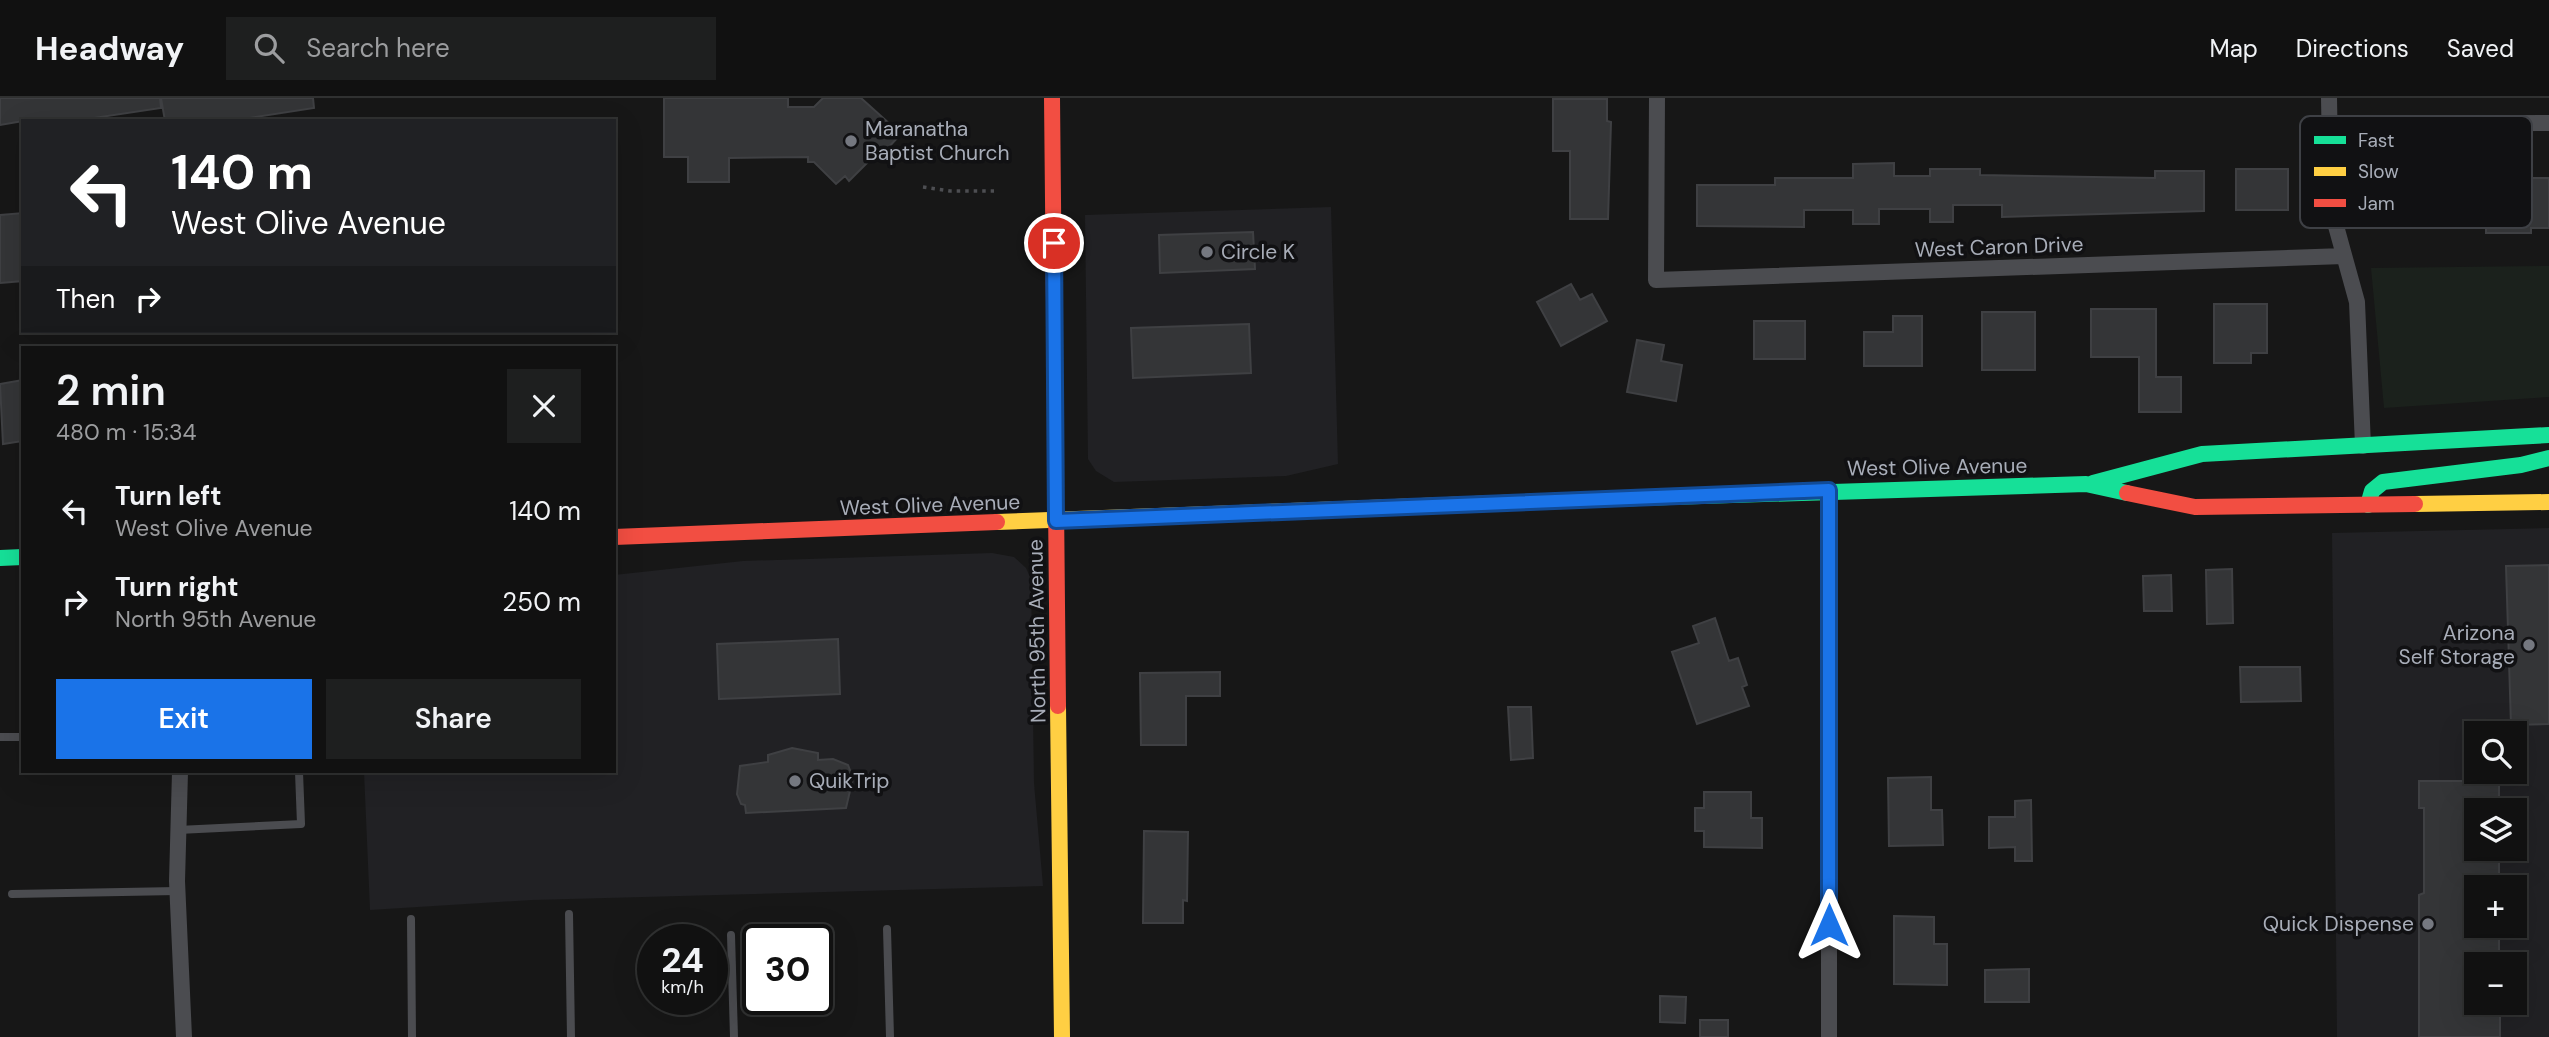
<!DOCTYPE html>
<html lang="en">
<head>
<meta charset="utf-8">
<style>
	:root { --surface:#111; --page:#1e1f1f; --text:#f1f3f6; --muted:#9c9d9f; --line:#303131; --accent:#1a73e8 }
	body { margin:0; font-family:"DM Sans",sans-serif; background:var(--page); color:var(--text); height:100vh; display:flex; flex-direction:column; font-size:26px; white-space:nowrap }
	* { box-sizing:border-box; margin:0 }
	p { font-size:23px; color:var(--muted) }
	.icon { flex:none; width:38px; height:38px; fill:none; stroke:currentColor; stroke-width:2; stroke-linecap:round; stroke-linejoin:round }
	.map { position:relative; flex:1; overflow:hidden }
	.drawer { position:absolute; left:21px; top:248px; width:595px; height:427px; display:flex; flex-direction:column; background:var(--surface); border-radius:0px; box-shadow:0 7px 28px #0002,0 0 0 2px var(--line) }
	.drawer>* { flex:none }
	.top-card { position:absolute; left:21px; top:21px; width:595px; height:214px; border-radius:0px; box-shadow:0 7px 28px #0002,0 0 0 2px var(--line); background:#202124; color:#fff; overflow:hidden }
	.buttons { position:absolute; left:2464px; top:623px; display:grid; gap:14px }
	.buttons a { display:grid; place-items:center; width:63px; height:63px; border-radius:0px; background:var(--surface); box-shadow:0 7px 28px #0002,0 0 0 2px var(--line); font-size:35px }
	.speed { position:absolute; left:637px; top:826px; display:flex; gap:14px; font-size:35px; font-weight:700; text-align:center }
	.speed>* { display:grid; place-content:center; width:91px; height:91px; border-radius:50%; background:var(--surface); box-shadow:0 7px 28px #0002,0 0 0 2px var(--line); line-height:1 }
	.speed small { font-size:18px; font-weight:400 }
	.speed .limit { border:4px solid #111; border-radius:10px; background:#fff; color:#111 }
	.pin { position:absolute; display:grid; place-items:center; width:60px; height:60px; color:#fff; margin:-30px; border:4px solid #fff; border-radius:50%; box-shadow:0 2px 7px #0007 }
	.me { position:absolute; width:77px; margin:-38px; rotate:0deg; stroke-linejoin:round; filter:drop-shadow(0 0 5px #0008) }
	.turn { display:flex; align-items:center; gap:24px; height:147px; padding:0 35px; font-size:32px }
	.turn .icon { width:91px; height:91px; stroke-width:2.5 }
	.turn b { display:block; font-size:49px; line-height:60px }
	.then { display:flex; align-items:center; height:66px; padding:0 35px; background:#0003; gap:14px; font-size:26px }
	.round { display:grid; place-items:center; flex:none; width:74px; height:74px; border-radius:0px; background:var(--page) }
	.headline { display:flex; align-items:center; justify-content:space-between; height:119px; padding:0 35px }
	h1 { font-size:42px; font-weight:600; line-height:52px }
	.button { display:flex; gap:14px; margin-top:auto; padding:14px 35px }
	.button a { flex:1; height:80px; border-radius:0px; background:var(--accent); color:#fff; font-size:28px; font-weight:600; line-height:80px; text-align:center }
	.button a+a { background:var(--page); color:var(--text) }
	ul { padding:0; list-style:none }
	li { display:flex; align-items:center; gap:21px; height:91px; padding:0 35px }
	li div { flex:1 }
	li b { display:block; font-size:26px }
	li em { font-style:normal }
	header { display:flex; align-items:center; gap:42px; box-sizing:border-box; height:98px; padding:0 35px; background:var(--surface); border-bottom:2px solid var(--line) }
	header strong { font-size:33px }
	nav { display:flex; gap:38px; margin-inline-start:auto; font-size:24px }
	.search { width:490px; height:63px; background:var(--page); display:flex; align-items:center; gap:18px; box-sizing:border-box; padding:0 24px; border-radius:0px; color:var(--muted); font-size:26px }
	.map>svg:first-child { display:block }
	.built { fill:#212124; fill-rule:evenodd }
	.green { fill:#1b211c }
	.building { fill:#343537; stroke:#3f4043; stroke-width:2 }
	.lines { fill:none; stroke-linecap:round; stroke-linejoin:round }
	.path { stroke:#4d4e52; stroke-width:3.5; stroke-dasharray:3.5 5; stroke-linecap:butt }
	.lane { stroke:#4b4c50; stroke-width:8 }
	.street { stroke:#4b4c50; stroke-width:16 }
	.fast { stroke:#16e098; stroke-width:16 }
	.slow { stroke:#ffcf43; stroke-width:16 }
	.jam { stroke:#f24e42; stroke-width:16 }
	.route-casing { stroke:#114b97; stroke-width:18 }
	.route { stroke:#1a73e8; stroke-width:12 }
	.poi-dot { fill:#757880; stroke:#111113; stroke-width:2.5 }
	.labels { text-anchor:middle; stroke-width:7; stroke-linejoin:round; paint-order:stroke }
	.poi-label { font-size:21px; fill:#a8adb8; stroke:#111113; text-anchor:start }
	.street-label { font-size:21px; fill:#a8adb8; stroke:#111113 }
	.key { fill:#111113; stroke:#3e4045; stroke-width:2 }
	.key-label { font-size:19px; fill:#a8adb8 }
</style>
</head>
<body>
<header>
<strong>Headway</strong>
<div class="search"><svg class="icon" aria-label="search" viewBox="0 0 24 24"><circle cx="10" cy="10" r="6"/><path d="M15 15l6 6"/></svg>Search here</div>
<nav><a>Map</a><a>Directions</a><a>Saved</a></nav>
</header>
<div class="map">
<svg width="2549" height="939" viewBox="0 0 2549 939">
	<rect width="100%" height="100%" fill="#171717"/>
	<path class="built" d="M1331,109L1338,366L1286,378L1114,384L1096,373L1088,361L1085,117Z
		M2549,430V939H2337L2332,435ZM2476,635H2515V674H2476ZM2476,712H2515V751H2476ZM2476,789H2515V828H2476ZM2476,866H2515V905H2476Z
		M992,455L1014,459L1026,470L1031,481L1034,685L1043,788L532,802L370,812L364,674H614V477L743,463Z"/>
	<path class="green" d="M2549,168V299L2384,310L2371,170Z"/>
	<path class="building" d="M0,0H160L161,10L74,23H23L0,27Z
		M161,0H313L314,10L230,23H165Z
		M664,0H788V9H814L823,0H861L901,36L885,53L882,50L849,83L845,78L836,86L814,64H808V59L729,60V84H688V59H664Z
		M1553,1H1607V23L1611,24L1608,121H1570V53H1553Z
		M2430,61H2454V80H2505V66H2531V80H2549V130H2531V135H2486V130H2430V118H2374V69L2430,66Z
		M1894,65V78H1930V71H1980V77L2155,80V73H2204V113L2002,119V107H1953V124H1930V111H1879V126H1853V112H1804V129L1697,128V87H1775V80H1853V66Z
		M2236,71H2288V112H2236Z
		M23,115V183L0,185V117Z
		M1253,134L1255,171L1160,175L1159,137Z
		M1571,186L1580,202L1592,196L1607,223L1561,248L1537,204Z
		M2214,206H2267V255H2251V265H2214Z
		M2091,211H2156V279H2181V314H2139V259H2091Z
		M1982,214H2035V272H1982Z
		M1893,218H1922V268H1864V234H1893Z
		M1754,223H1805V261H1754Z
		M1249,226L1251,275L1133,280L1131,230Z
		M1637,242L1664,247L1661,263L1682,267L1676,303L1627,294Z
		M23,282V343L3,346L0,286Z
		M2549,467V626L2511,627L2506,468Z
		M2232,471L2233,525L2207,526L2206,472Z
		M2171,477L2172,513H2144L2143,478Z
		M1715,520L1729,563L1738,560L1747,587L1742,589L1749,608L1697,626L1672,554L1699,545L1693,528Z
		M838,541L840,596L719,601L717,546Z
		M2240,569H2300L2301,603L2241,604Z
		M1220,574V598H1186V647H1141L1140,575Z
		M1508,609H1531L1533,660L1511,662Z
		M792,650L818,655V662L833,661L848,667L853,680L846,710L746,715L745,707L741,706L737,696L740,668L768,664V657Z
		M1931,679V712H1942L1943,747L1889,748L1888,680Z
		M2419,683H2499V712H2476V751H2499V789H2476V828H2499V866H2476V905H2500V939H2419V797L2424,795V710H2419Z
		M1704,694H1751V720H1762V750L1704,749V733H1695V710H1704Z
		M2031,702L2032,763H2015V749L1989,750V719H2015V703Z
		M1144,733L1188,734L1187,803L1183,802V825H1143Z
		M1894,818L1934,819V846H1947V887L1894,886Z
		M2029,871V904H1985V872Z
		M1660,898L1686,899L1685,925L1660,924Z
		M1700,922H1728V939H1700Z"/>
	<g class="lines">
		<path class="path" d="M923,89L950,93H994"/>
		<path class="lane" d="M1,639H23
			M178,732L301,726L299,674
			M12,796L177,793
			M569,816L571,939
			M411,821L412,939
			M887,831L890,939
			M731,837L734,939"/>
		<path class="street" d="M1657,0L1656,182L2344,158
			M2329,0L2331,110L2357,204L2363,348
			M2330,26L2549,25
			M1829,392V939
			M180,674L177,783L184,939"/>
		<path class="fast" d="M2093,385L2202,356L2549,337
			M1607,401L2086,386L2127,395
			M2368,407L2372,393L2383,384L2521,367L2549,360
			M0,460L23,459"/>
		<path class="slow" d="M2415,406L2549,404
			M997,424L1607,401
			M1058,608L1062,939"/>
		<path class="jam" d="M1052,0L1058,608
			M2127,395L2195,409L2415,406
			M614,439L997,424"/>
	</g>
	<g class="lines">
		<defs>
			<path id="route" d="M1054,145L1056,423L1829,392V827"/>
		</defs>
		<use href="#route" class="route-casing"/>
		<use href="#route" class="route"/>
	</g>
	<g class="poi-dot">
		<circle cx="851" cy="43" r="7"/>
		<circle cx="1207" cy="154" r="7"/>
		<circle cx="2529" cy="547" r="7"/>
		<circle cx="795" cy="683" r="7"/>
		<circle cx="2428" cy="826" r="7"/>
	</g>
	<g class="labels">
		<g class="poi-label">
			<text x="865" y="38">Maranatha<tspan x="865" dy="24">Baptist Church</tspan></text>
			<text x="1221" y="161">Circle K</text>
			<text x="2515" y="542" text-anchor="end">Arizona<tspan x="2515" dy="24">Self Storage</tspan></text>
			<text x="809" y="690">QuikTrip</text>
			<text x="2414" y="833" text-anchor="end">Quick Dispense</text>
		</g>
		<g class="street-label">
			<text transform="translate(1999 149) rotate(-2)" y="7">West Caron Drive</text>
			<text transform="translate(1937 369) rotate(-1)" y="7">West Olive Avenue</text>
			<text transform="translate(930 407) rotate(-2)" y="7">West Olive Avenue</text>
			<text transform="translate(1037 533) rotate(-91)" y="7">North 95th Avenue</text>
		</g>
	</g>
	<rect x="2300" y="18" width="232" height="112" rx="10" class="key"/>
	<rect x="2314" y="38" width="32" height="8" fill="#16e098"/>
	<rect x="2314" y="69" width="32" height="9" fill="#ffcf43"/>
	<rect x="2314" y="101" width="32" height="8" fill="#f24e42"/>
	<g class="key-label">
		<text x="2358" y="49">Fast</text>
		<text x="2358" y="80">Slow</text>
		<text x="2358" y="112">Jam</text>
	</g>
</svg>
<div class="buttons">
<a><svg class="icon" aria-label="search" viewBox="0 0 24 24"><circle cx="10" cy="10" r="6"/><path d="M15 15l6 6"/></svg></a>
<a><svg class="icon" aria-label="layers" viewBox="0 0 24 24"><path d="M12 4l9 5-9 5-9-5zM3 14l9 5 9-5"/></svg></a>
<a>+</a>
<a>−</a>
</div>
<div class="speed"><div>24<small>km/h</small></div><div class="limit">30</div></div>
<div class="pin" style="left:1054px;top:145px;background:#d93025"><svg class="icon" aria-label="arrive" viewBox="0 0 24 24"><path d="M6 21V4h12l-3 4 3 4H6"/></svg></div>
<svg class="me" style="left:1829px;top:827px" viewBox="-20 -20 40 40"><path d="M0-17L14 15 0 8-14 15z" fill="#1a73e8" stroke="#fff" stroke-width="4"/></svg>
<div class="top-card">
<div class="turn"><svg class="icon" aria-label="left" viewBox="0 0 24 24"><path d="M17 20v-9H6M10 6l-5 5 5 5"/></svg><div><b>140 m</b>West Olive Avenue</div></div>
<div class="then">Then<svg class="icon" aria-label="right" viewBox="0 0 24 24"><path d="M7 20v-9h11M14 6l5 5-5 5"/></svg></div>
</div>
<section class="drawer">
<div class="headline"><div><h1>2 min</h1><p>480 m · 15:34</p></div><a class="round"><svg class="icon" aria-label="close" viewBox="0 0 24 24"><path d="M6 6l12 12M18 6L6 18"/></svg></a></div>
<ul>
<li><svg class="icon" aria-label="left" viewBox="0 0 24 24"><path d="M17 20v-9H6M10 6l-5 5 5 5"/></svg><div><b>Turn left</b><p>West Olive Avenue</p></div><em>140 m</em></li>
<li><svg class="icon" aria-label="right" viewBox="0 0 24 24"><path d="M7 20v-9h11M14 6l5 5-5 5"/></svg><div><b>Turn right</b><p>North 95th Avenue</p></div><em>250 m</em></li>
</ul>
<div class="button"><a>Exit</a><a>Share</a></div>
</section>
</div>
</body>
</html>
